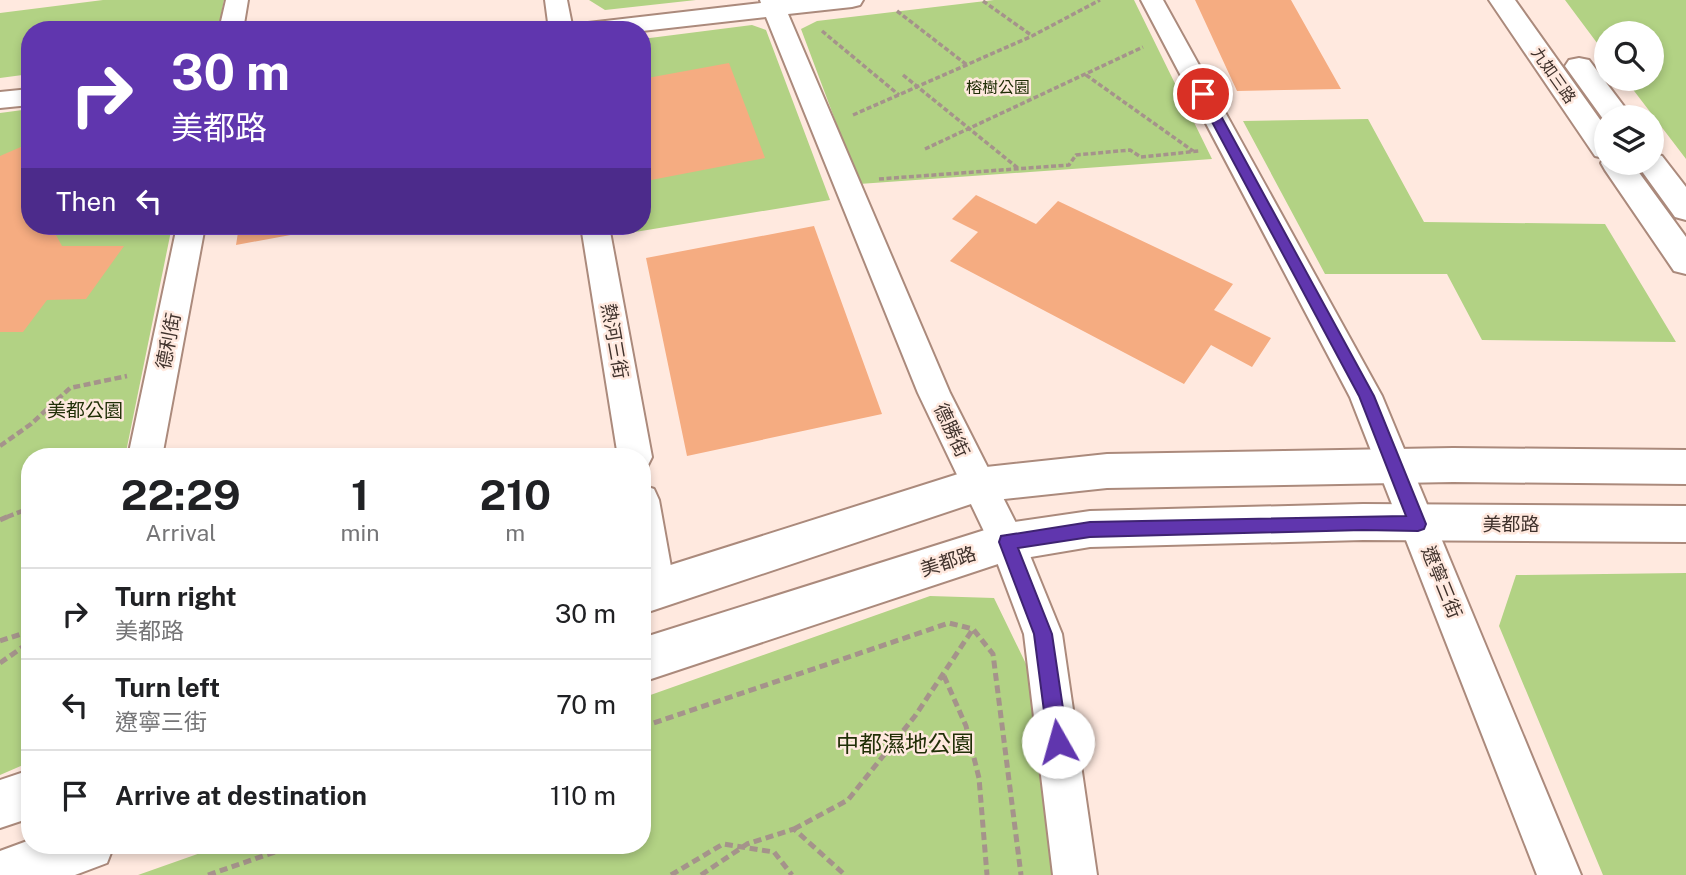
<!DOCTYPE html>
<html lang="en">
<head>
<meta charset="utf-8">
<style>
	:root { --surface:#fff; --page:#f2f2f2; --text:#202124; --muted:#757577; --line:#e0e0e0 }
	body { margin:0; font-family:"Public Sans","Noto Sans TC",sans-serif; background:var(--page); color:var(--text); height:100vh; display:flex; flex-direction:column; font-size:26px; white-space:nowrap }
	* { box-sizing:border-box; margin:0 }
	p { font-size:23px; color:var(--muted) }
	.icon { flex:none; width:38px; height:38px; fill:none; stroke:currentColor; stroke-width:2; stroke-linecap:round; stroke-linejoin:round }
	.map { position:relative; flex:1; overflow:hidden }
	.panel { position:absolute; left:21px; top:448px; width:630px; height:406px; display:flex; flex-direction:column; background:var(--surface); border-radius:28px; box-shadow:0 4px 10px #0003 }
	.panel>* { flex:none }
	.guide { position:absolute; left:21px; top:21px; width:630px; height:214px; border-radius:28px; box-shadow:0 4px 10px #0003; background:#6036ae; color:#fff; overflow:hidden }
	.controls { position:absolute; left:1594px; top:21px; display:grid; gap:14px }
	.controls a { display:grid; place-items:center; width:70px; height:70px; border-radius:50%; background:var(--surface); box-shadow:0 4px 10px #0003; font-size:35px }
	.pin { position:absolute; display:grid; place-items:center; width:60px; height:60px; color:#fff; margin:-30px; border:4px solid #fff; border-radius:50%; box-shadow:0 2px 7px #0007 }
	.me { position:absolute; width:77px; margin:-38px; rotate:353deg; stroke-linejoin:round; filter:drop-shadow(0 0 5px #0008) }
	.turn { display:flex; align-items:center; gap:24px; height:147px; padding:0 35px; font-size:32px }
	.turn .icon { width:91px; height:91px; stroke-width:2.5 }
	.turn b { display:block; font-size:49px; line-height:60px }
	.then { display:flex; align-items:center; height:66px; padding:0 35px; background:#0003; gap:14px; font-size:26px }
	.eta { display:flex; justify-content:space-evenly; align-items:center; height:119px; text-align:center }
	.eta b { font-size:42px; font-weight:700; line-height:49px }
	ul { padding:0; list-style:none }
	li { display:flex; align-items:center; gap:21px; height:91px; padding:0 35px; border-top:2px solid var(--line) }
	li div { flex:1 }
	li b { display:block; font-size:26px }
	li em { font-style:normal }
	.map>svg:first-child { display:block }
	.green { fill:#b2d284 }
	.building { fill:#f5ac81 }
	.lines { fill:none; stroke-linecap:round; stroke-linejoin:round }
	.street-casing { stroke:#ab8a7c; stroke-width:4 }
	.secondary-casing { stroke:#ab8a7c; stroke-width:4 }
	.path-far2 { stroke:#a5938b; stroke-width:3.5; stroke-dasharray:5 2.5; stroke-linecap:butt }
	.path-far1 { stroke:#a5938b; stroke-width:4.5; stroke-dasharray:7 3.5; stroke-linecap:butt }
	.path { stroke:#a5938b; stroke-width:5; stroke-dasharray:8 4.5; stroke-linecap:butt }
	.street { fill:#fff; fill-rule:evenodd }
	.secondary { fill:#fff; fill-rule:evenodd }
	.route { fill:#6036ae; stroke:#3e2371; stroke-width:2 }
	.labels { text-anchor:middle; stroke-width:5; stroke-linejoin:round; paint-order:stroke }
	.far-street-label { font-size:16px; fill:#40322c; stroke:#ffe9df }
	.far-park-label { font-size:16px; fill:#212f07; stroke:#ffe9df }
	.street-label { font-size:19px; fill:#40322c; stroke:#ffe9df }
	.park-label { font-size:19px; fill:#212f07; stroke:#ffe9df }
	.near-park-label { font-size:23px; fill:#212f07; stroke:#ffe9df }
</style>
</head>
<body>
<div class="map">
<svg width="1686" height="875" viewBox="0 0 1686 875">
	<rect width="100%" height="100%" fill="#ffe9df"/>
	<path class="green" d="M103,0H224L218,30H30V74L0,78V13Z
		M589,0H696L605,10Z
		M994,0H1134L1212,159L859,184L801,29L817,21Z
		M1565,0H1686V159L1625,79H1652V33H1606V55Z
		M752,25L766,30L830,200L629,233L628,226H642V39Z
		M30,109V226H172L125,457H30V762L0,775V113Z
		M1368,119L1424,222L1605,224L1676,342L1482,340L1447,274H1325L1243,121Z
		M1686,573V875H1603L1499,626L1516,575Z
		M930,596L994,598L1027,666L1058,875H138L223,845H642V698Z"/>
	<path class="building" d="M1195,0H1291L1341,89L1237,91Z
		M729,63L765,158L646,181L642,165V79Z
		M30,143V226H51L62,246H124L86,299L47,300L23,332H0V156Z
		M976,195L1036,224L1058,201L1233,284L1214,310L1271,338L1252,367L1211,345L1184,384L950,261L978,232L952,219Z
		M239,226H323V229L236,245Z
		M814,226L882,414L687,456L646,258Z"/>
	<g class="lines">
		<defs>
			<path id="street" d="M226,0H248L243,30H219Z
				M545,0H567L573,30H549Z
				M760,0H863L860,5L852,7L788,14L950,393L1020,531L1062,634L1097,875H1053L1024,634L991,546L918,393L766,17L642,31L577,30L580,25L588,23L761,3Z
				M1141,0H1163L1382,396L1581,875H1537L1350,397Z
				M30,89V105L0,108V92Z
				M177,226H205L162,457H128Z
				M581,226H609L652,457L647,467L642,469V457H618Z
				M642,485L654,489L659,500L675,589L670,601L657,606L644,601L642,597Z"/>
			<path id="secondary" d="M1489,0H1515L1606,128V163H1632L1686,237V274L1674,271L1605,170L1601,163L1604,158L1595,156Z
				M1579,58L1589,60L1632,117H1606V123L1565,66L1569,60Z
				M1652,153L1662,156L1686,187V220L1675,217L1636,163H1652Z
				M1453,448L1686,450V484L1453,482L1107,488L977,502L642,614V574L977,468L1107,454Z
				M1363,504L1686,506V542L1363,540L1090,547L1007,561L642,682V638L1007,523L1090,511Z
				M30,770V818L0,828V780Z
				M30,840V845H114L107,863L75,875H0V851Z"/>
		</defs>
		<use href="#street" class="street-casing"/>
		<use href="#secondary" class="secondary-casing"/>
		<path class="path-far2" d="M983,1L1031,35
			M897,11L967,65
			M822,31L899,95
			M903,75L1019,169
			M1086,75L1193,151
			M853,115L1032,36L1100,0
			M925,149L1143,47
			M879,179L1069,165L1076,155L1130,150L1141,157L1199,151"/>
		<path class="path-far1" d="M0,446L31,424L70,388L127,376
			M7,517L30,508"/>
		<path class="path" d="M0,520L11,515
			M0,641L30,631
			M0,663L30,642
			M944,676L966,726L979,778L987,875
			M642,727L949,623L973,629L993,654L1021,875
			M794,829L848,800L915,716L973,629
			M208,875L295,845
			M671,875L723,844L774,852L792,875
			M701,875L747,844L794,829L845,875"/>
		<use href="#street" class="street"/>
		<use href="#secondary" class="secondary"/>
	</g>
	<path class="route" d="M1203,91L1209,94L1374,396L1426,524L1424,529L1418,531L1363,530L1090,537L1018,548L1052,634L1068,742L1065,749L1058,752L1051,749L1048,742L1034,634L999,542L1001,536L1090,522L1406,516L1359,396L1197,94Z"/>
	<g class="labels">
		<g class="far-street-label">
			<text transform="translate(1554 75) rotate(55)" y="6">九如三路</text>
		</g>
		<g class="far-park-label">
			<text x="998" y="93">榕樹公園</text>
		</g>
		<g class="street-label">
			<text transform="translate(168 341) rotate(-79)" y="7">德利街</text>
			<text transform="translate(615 341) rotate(80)" y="7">熱河三街</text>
			<text transform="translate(952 430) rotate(65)" y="7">德勝街</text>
			<text x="1511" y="531">美都路</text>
			<text transform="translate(948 561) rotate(-18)" y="7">美都路</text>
			<text transform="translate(1442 582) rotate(68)" y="7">遼寧三街</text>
		</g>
		<g class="park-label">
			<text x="85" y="417">美都公園</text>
		</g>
		<g class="near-park-label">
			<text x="905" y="752">中都濕地公園</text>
		</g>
	</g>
</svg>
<div class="controls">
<a><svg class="icon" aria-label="search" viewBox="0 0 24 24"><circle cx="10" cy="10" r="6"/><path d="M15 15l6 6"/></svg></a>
<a><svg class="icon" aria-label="layers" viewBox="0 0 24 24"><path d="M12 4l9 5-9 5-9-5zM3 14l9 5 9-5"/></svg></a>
</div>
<div class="pin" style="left:1203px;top:94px;background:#d93025"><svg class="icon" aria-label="arrive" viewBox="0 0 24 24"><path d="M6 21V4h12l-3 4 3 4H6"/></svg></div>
<svg class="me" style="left:1058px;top:742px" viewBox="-20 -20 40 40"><circle r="19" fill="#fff"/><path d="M0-13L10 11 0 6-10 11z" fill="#6036ae"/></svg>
<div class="guide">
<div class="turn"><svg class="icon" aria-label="right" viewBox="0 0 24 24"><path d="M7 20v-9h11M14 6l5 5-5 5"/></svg><div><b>30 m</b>美都路</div></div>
<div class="then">Then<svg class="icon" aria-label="left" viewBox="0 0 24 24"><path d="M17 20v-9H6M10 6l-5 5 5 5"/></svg></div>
</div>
<section class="panel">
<div class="eta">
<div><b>22:29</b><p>Arrival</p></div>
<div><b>1</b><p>min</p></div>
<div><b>210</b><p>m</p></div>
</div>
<ul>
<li><svg class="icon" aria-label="right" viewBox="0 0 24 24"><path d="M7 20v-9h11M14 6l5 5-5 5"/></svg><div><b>Turn right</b><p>美都路</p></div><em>30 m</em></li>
<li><svg class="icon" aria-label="left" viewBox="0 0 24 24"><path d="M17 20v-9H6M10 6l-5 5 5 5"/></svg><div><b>Turn left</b><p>遼寧三街</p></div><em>70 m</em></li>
<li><svg class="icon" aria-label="arrive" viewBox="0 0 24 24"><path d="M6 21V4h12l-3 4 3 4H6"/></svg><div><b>Arrive at destination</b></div><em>110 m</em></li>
</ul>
</section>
</div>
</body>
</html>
